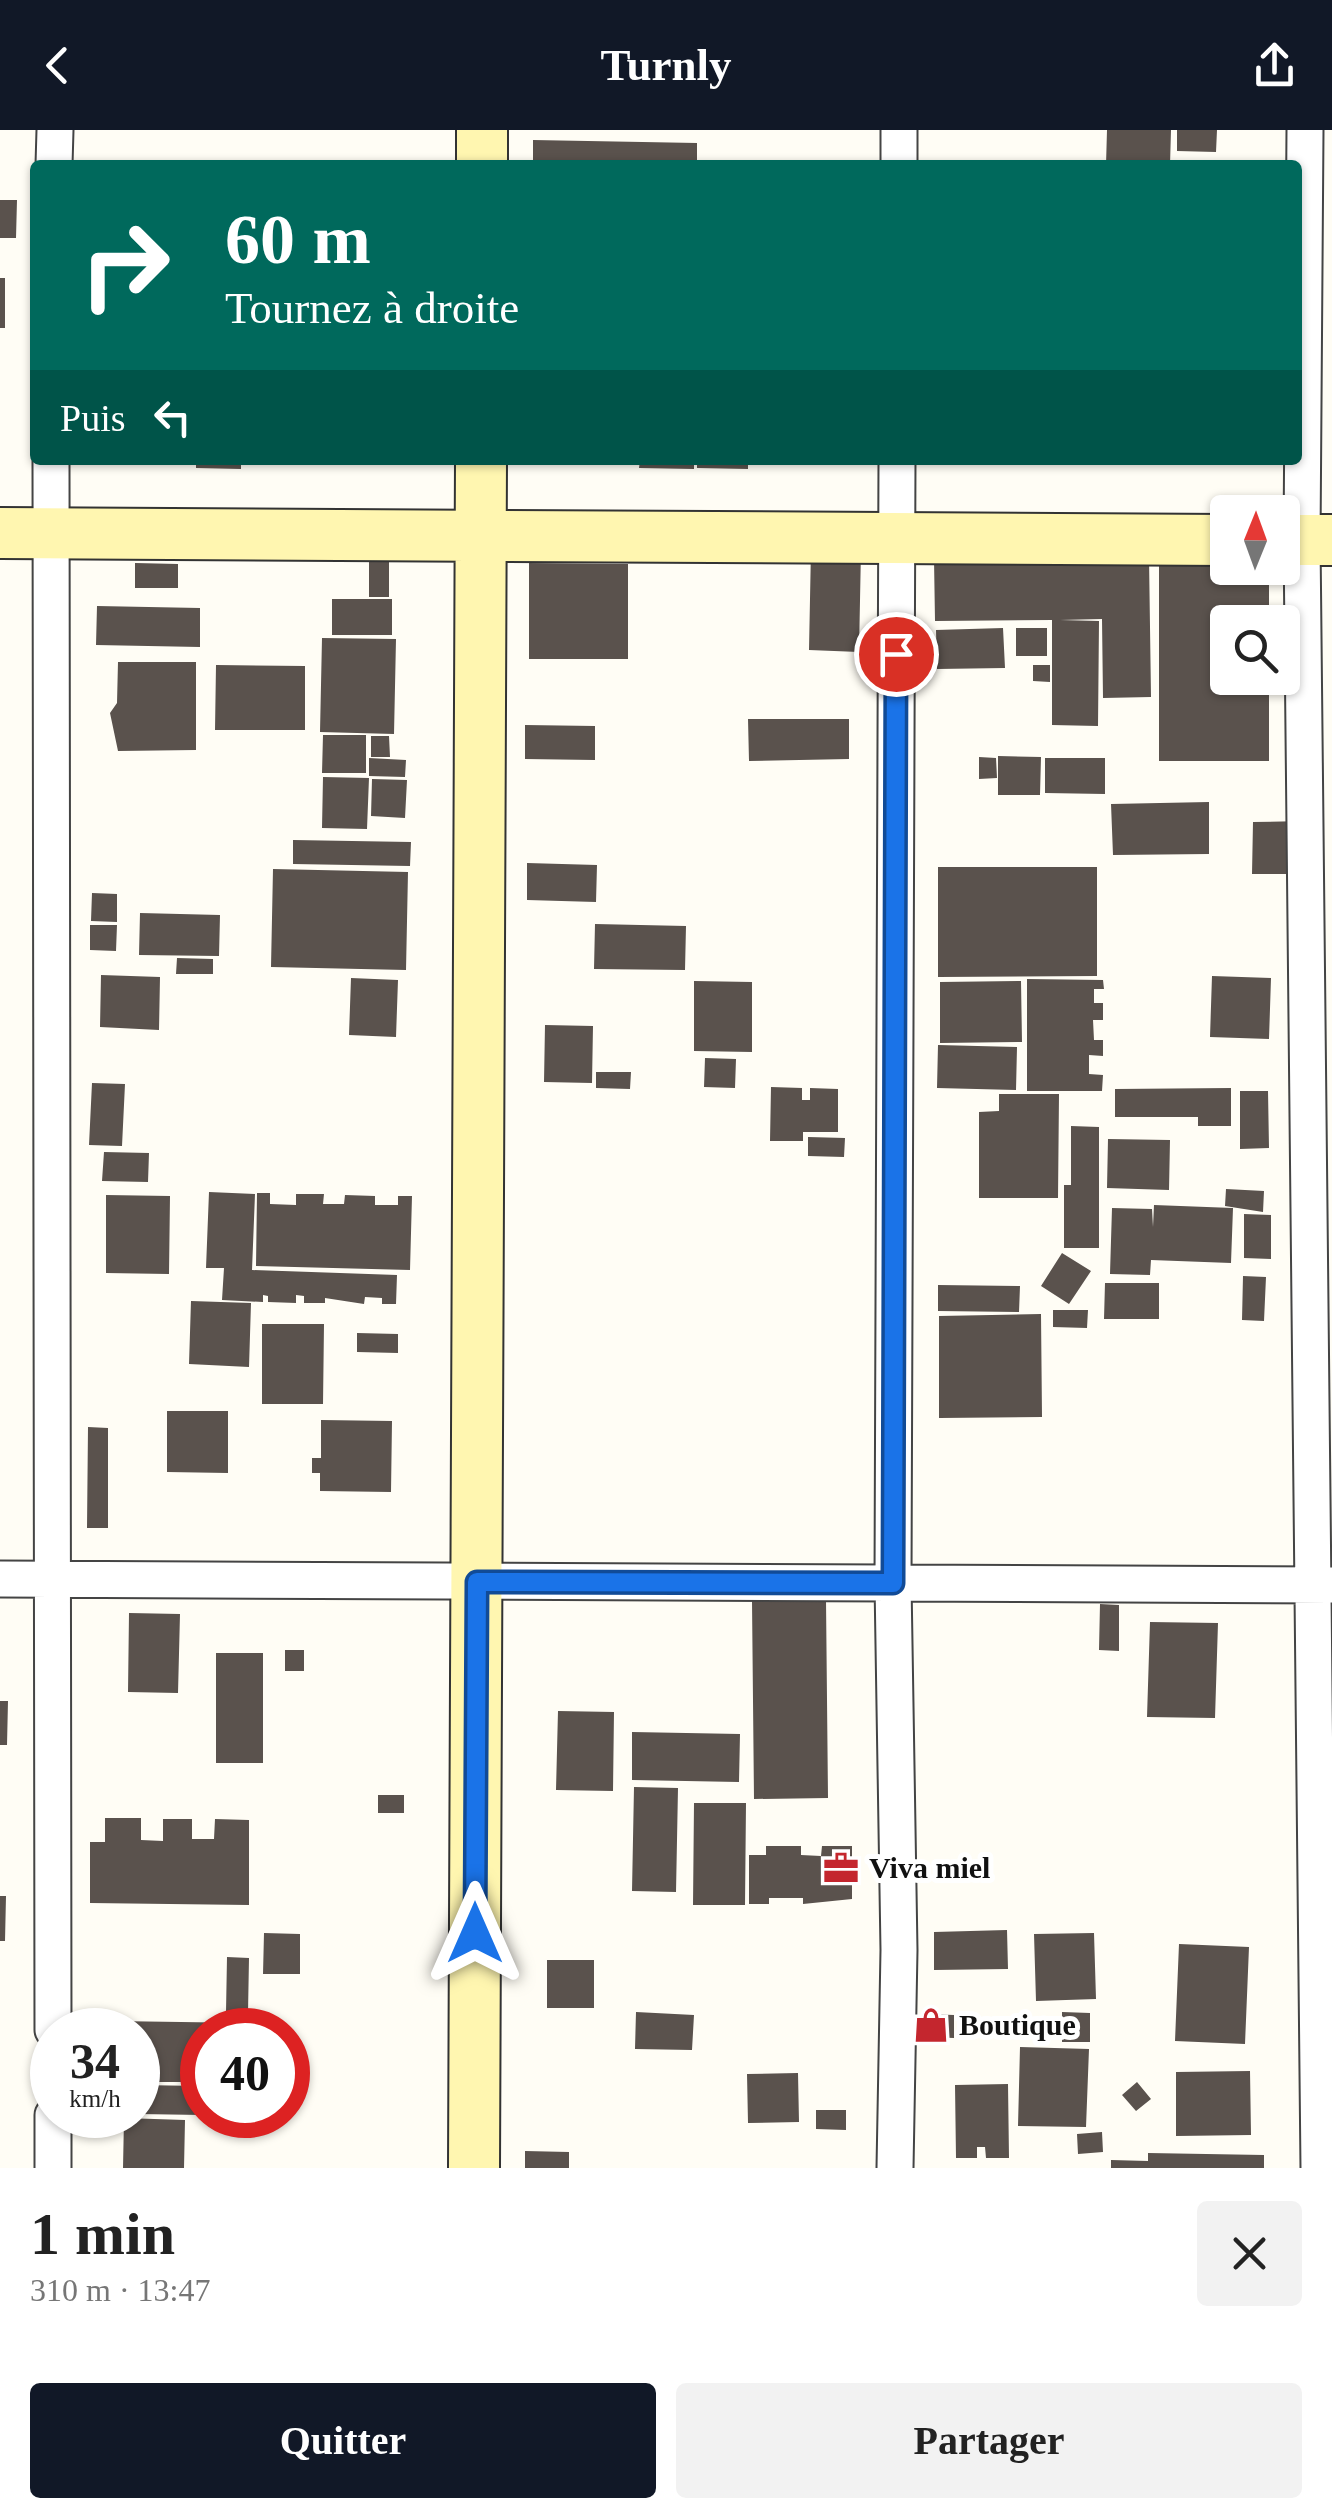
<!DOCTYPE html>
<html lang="fr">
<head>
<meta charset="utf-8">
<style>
	:root { --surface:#fff; --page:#f2f2f2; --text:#222; --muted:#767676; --accent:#111827 }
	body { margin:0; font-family:Georgia,serif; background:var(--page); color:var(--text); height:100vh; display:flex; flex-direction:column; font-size:38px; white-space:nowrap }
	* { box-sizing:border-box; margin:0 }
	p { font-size:32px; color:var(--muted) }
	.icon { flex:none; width:55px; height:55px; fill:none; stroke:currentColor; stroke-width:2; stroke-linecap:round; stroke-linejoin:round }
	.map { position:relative; height:2038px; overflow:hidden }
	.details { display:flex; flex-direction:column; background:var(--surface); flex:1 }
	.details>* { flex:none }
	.top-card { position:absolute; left:30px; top:30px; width:1272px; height:305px; border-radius:10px; box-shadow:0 2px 8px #0004; background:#00695c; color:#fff; overflow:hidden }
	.needle { width:65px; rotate:1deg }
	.fabs { position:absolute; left:1210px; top:365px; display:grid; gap:20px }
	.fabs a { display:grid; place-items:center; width:90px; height:90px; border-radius:10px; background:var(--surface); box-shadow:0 2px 8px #0004; font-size:50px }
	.speed { position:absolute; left:30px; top:1878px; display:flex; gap:20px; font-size:50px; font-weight:700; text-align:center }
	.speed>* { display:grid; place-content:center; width:130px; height:130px; border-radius:50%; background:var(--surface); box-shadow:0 2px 8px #0004; line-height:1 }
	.speed small { font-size:25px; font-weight:400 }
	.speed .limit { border:15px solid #d22; background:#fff; color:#111 }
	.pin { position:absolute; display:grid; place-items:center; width:85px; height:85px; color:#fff; margin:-42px; border:5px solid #fff; border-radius:50%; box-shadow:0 2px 10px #0007 }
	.me { position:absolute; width:110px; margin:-55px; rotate:0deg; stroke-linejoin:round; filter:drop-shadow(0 0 8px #0008) }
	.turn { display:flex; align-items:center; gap:35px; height:210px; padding:0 30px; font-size:45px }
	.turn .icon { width:130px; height:130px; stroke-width:2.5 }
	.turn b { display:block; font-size:70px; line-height:85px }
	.then { display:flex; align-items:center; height:95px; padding:0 30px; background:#0003; gap:20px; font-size:38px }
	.round { display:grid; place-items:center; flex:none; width:105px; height:105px; border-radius:10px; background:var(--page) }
	.summary { display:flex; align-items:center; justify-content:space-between; height:170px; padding:0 30px }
	h1 { font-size:60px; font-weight:800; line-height:75px }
	.button { display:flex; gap:20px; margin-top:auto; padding:20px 30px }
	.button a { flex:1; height:115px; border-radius:10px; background:var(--accent); color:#fff; font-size:40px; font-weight:800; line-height:115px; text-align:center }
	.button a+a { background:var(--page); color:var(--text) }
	header { display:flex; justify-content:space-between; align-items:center; height:130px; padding:0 30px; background:var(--accent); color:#fff; font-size:45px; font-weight:800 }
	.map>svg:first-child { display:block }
	.building { fill:#5a524d }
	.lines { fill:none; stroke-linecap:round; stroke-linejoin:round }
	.street-casing { stroke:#444; stroke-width:39 }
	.secondary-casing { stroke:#333; stroke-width:54 }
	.street { stroke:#fff; stroke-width:35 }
	.secondary { stroke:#fff6b0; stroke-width:50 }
	.route-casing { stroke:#114b97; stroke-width:25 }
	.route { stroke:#1a73e8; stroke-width:18 }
	.labels { text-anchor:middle; stroke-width:10; stroke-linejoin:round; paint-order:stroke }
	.poi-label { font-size:30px; font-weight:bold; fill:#111; stroke:#fff; text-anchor:start }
</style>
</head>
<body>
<header><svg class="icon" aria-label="back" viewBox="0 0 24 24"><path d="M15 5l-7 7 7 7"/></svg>Turnly<svg class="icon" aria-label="share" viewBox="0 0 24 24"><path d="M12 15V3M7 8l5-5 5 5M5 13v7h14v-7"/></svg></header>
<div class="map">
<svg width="1332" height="2038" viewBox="0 0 1332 2038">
	<rect width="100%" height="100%" fill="#fffdf5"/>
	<path class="building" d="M1107,0H1171L1170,35H1106Z
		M1177,0H1217L1216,22L1177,21Z
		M533,10L697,13V35H533Z
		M0,70H17L16,108H0Z
		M0,148H5V198H0Z
		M196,330H241V339L196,338Z
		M640,330H694V339L639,338Z
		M697,330H748V339L697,338Z
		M811,418L861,419L859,522L809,520Z
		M1159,420H1228V438H1269V492H1228V548H1269V631H1159Z
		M1149,427L1151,567L1103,568L1102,489L1060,490L1099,491L1098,596L1052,595V490L935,491L934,429Z
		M369,431H389V467H369Z
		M135,433L178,434V458H135Z
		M529,433L628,434V529H529Z
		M332,469H392V505H332Z
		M97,476L200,478V517L96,515Z
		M1003,498L1005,538L937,539L936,500Z
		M1016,498H1047V526H1016Z
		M322,508L396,509L394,604L320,602Z
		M118,532H196V620L118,621L110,583L117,573Z
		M216,535L305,536V600H215Z
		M1033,535H1050V552L1033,551Z
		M748,589H849V629L749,631Z
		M525,595L595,596V630L525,629Z
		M323,605H366V643H322Z
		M371,606H389L390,627H371Z
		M998,626L1041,627L1040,665H998Z
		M979,627L996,628L997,648L979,649Z
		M369,628L406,630L405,647L369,646Z
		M1045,628H1105V664L1045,663Z
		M323,647L369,648L367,699L322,698Z
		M372,649L407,650L405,688L371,686Z
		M1209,672V724L1113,725L1111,674Z
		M1305,691V744H1252L1253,692Z
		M293,710L411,712L410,736L293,734Z
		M527,733L597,735L596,772L527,770Z
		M938,737H1097V846L938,847Z
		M273,739L408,742L406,840L271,837Z
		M92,763L117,764V792L91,791Z
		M140,783L220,785L219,826L139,825Z
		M595,794L686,796L685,840L594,839Z
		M90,795H117L116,821L90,820Z
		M177,828L213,829V844H176Z
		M101,845L160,847L159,900L100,897Z
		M1212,846L1271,848L1269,909L1210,907Z
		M351,848L398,850L396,907L349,905Z
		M1027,849L1103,850L1104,859H1094V873H1103V890H1093L1094,910H1103V926L1089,925V944L1103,945L1102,961H1027Z
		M694,851L752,852V922L694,921Z
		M1021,851L1022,912L940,913V852Z
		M545,895L593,896L592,953L544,952Z
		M938,915L1017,917L1016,960L937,958Z
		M705,928L736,929L735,958L704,957Z
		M596,942H631L630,959L596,958Z
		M92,953L125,954L122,1016L89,1015Z
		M771,957L802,958V970H810V958L838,959V1002H803V1011H770Z
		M1231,958V996H1198V987H1115V959Z
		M1240,961H1268L1269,1018L1240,1019Z
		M999,964H1059L1058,1068H979V982L999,981Z
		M1071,996L1099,997V1118H1064V1055H1071Z
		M808,1007L845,1008L844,1027L808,1026Z
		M1108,1009L1170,1010L1169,1060L1107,1058Z
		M104,1022L149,1023L148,1052L102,1051Z
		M1226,1059L1264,1061L1263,1082L1225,1076Z
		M209,1062L255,1064L252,1140L397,1145L396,1174H382V1168L365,1167L364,1174L325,1168V1173H304V1166L296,1165V1173L268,1172V1166L263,1165V1172L222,1170L224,1138H206Z
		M257,1063H270V1074L296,1075V1064H324L323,1074H344L345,1065L375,1066V1075H398V1066H412L410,1140L256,1136Z
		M106,1065L170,1066L169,1144L106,1143Z
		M1154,1075L1233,1078L1231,1133L1151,1130L1150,1145L1110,1144L1112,1078L1152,1079L1153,1097Z
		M1244,1084L1271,1085V1129L1244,1128Z
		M1062,1123L1091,1141L1069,1174L1041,1156Z
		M1243,1146L1266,1147L1264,1191L1242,1190Z
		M1105,1153H1159V1189H1104Z
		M938,1155L1020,1156L1019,1182L938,1181Z
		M191,1171L251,1173L249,1237L189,1234Z
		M1053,1180H1088L1087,1198L1053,1197Z
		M1041,1184L1042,1287L939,1288V1186Z
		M262,1194H324L323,1274H262Z
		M357,1203L398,1204V1223L357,1222Z
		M167,1281H228V1343L167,1342Z
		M321,1290L392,1291L391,1362L320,1361V1343H312V1328H321Z
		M88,1297L108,1298V1398H87Z
		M826,1470L828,1668L754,1669L752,1471Z
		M1100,1474L1119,1475V1521L1099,1520Z
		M129,1483L180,1484L178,1563L128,1562Z
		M1150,1492L1218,1493L1215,1588L1147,1587Z
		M285,1520H304V1541H285Z
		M216,1523H263V1633H216Z
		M0,1571H8L7,1615H0Z
		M558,1581L614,1582L613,1661L556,1660Z
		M632,1602L740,1604L739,1652L632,1650Z
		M634,1657L678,1658L676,1762L632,1761Z
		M378,1665H404V1683H378Z
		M694,1673H746L745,1775H693Z
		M105,1688H141V1710L163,1711V1689H192V1709H214L215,1689L249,1690V1775L90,1773V1712H105Z
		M766,1716H801V1725L821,1726L822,1716H852V1769L803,1774V1768H769V1774H749V1725H766Z
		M0,1766H6L5,1811H0Z
		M1007,1800L1008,1839L934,1840V1802Z
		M264,1803L300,1804V1844H263Z
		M1094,1803L1096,1869L1036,1871L1034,1804Z
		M1179,1814L1249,1817L1245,1914L1175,1911Z
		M227,1827L249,1828L248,1883L226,1882Z
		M547,1830H594V1878H547Z
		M636,1882L694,1885L692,1920L635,1919Z
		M1062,1882L1090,1883V1912H1062Z
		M926,1884L954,1885V1908L925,1907Z
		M113,1891L249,1893V1900H202V1952H138V1900H113Z
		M1020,1917L1089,1919L1086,1997L1018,1996Z
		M1250,1941L1251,2005L1176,2006V1942Z
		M798,1943L799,1992L748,1993L747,1944Z
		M1137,1952L1151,1969L1136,1981L1122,1965Z
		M1008,1954L1009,2028H986L985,2017H977V2028H956L955,1955Z
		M138,1955L202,1956V1985L138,1984Z
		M816,1980H846V2000L816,1999Z
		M124,1988L185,1990L184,2038H123Z
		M1102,2002L1103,2022L1078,2024L1077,2004Z
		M525,2021L569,2022V2038H525Z
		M1148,2023L1264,2025V2038H1111V2030L1148,2031Z"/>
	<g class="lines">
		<defs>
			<path id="street" d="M1305,0L1302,410L1319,2038
				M54,35L55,0
				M899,35V0
				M51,330L53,1900
				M0,1449L1332,1455
				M53,2038V1985
				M895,2038L899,1820L893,1453L897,330"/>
			<path id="secondary" d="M482,35V0
				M0,403L1228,410
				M1282,410H1332
				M474,2038L481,330"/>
		</defs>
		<use href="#street" class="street-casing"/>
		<use href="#secondary" class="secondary-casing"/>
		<use href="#street" class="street"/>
		<use href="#secondary" class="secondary"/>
	</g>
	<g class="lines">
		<defs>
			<path id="route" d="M475,1803L477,1452L893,1453L896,524"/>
		</defs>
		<use href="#route" class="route-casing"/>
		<use href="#route" class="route"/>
	</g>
	<defs>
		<symbol id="office-bare" viewBox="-9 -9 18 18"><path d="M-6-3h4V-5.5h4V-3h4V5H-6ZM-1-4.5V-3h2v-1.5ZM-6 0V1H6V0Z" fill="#c4262e" stroke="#fff" stroke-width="2.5" paint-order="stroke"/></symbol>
		<symbol id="shop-bare" viewBox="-9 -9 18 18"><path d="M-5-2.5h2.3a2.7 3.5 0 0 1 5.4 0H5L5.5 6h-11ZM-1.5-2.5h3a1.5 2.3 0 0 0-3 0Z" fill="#c4262e" stroke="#fff" stroke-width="2.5" paint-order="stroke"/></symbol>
	</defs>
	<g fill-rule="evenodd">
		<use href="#office-bare" x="816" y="1713" width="50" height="50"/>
		<use href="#shop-bare" x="906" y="1870" width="50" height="50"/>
	</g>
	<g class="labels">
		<g class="poi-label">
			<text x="869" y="1748">Viva miel</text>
			<text x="959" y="1905">Boutique</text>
		</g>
	</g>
</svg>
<div class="fabs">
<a><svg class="needle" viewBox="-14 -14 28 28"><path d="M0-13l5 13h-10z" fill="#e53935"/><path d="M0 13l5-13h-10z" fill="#767676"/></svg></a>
<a><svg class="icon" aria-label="search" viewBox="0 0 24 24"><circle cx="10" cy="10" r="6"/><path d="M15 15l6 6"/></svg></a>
</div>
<div class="speed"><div>34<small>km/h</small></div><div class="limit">40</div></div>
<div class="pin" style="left:896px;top:524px;background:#d93025"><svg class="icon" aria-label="arrive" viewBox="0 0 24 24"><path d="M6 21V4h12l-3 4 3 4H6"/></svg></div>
<svg class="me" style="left:475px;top:1803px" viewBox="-20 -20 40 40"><path d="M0-17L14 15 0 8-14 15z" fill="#1a73e8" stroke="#fff" stroke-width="4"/></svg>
<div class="top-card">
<div class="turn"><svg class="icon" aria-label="right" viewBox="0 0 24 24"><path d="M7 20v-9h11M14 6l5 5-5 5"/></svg><div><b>60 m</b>Tournez à droite</div></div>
<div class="then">Puis<svg class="icon" aria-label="left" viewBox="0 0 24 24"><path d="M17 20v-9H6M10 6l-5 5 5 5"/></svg></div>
</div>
</div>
<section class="details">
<div class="summary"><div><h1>1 min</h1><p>310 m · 13:47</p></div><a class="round"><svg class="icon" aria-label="close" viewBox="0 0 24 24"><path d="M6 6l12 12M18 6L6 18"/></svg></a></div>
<div class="button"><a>Quitter</a><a>Partager</a></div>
</section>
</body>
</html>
